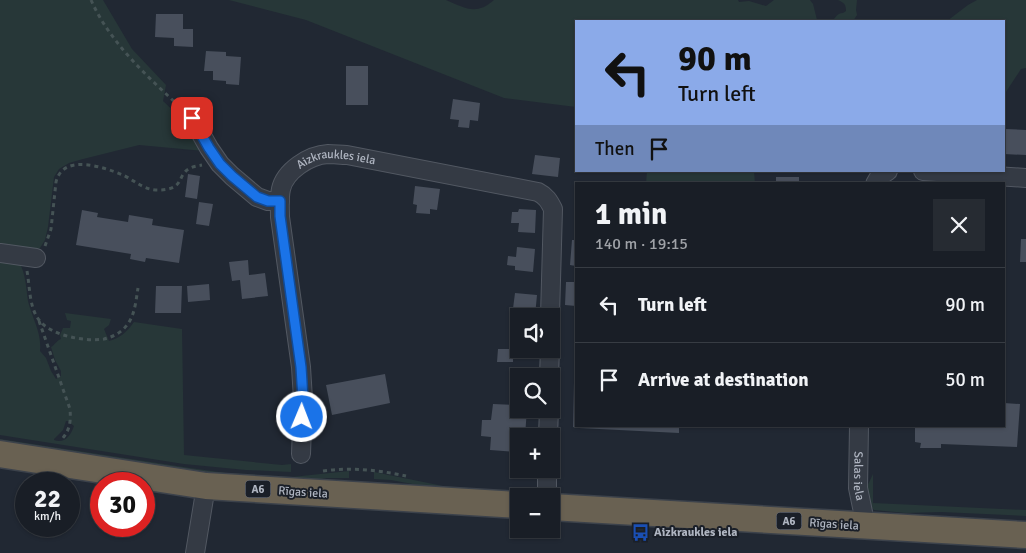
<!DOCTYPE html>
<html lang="en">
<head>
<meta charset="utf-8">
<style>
	:root { --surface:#191e26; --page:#262b32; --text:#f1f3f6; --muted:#9fa2a7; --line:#373c43 }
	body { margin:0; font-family:Signika,sans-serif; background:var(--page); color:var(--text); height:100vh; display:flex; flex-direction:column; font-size:19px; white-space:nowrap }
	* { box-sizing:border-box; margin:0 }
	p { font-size:16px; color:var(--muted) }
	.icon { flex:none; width:28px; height:28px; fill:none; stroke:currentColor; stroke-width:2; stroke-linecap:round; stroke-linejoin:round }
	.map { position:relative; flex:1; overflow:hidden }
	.side { position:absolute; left:575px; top:182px; width:430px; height:245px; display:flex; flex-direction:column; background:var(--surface); border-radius:0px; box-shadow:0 1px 4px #0004,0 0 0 1px var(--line) }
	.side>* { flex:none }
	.banner { position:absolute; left:575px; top:20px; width:430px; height:152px; border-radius:0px; box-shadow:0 1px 4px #0004,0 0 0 1px var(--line); background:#8baae9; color:#111; overflow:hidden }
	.tools { position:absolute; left:510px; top:308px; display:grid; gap:10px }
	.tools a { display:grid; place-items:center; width:50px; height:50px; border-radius:0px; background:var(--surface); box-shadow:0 1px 4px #0004,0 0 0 1px var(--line); font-size:25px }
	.speed { position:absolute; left:15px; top:472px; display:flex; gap:10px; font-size:25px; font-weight:700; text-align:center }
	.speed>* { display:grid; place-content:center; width:65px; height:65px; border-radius:50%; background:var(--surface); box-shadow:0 1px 4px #0004,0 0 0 1px var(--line); line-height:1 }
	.speed small { font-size:12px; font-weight:400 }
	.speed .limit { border:8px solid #d22; background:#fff; color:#111 }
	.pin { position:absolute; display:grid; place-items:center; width:42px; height:42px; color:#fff; margin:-21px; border-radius:10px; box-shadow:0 2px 8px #0006 }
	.me { position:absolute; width:55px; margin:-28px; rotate:1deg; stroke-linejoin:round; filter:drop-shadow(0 0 4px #0008) }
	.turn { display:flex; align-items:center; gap:18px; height:105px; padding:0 20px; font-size:22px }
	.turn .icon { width:65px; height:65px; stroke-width:2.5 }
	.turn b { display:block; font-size:35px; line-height:42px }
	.then { display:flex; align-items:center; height:48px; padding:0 20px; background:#0003; gap:10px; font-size:19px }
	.round { display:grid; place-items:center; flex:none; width:52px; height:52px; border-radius:0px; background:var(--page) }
	.headline { display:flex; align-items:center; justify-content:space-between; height:85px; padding:0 20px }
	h1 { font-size:30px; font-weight:700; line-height:38px }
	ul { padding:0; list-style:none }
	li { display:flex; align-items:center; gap:15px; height:75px; padding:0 20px; border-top:1px solid var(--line) }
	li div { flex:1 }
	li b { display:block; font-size:19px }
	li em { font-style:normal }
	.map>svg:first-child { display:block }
	.green { fill:#273738; fill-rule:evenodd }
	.building { fill:#484f5c }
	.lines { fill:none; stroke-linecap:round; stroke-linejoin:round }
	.minor-casing { stroke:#525862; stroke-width:20 }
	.highway-casing { stroke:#3c424b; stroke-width:29 }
	.path { stroke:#455355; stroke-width:3; stroke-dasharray:4 4; stroke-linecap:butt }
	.minor { stroke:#343a44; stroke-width:18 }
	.highway { stroke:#696152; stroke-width:26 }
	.route-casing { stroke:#114b97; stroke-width:12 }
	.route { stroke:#1a73e8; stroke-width:9 }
	.labels { text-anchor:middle; stroke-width:4; stroke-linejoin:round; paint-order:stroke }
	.shield { fill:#1a1f28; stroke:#828893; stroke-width:1 }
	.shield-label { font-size:11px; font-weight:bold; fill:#afb5c1 }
	.street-label { font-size:12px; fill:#afb5c1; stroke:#1a1f28 }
	.poi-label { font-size:12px; font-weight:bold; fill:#afb5c1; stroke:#1a1f28; text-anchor:start }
</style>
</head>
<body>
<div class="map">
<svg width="1026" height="553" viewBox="0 0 1026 553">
	<rect width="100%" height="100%" fill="#212833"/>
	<path class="green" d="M0,0H103L132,49L166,85L163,101L180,117L204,151L139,145L83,159L69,163L59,169L54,177L48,227L45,240L40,248L34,253L0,249Z
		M229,0H446C465,8 476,16 494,0H738L739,2L749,1L766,6L774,0H810L813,4L817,20L816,21H576V107L504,98L306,20Z
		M838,0H857L856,10L857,15L853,21H831C836,19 836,13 843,13L846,11C846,4 844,3 838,0Z
		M977,0H1026V68L1021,69L1004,95V21H947L968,5Z
		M647,171H754L755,184H646Z
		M0,257L19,262C26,274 26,288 28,301C32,318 42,333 40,351L46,358L51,371L56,379L61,376V371L55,360L51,347C55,345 56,341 61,339L60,335L63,328H70L71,321L67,320L65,313L111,319L109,325L104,329L109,341C120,338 127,332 134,322L182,329L184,455L282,465L291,464V472L246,470L184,464L0,435ZM66,421H68L74,426C71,435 65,444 54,440V439L63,430Z
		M0,439L190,468L226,473L292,477L349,471V478H327L305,481L226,476L0,443Z
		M374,472L443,486L509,491L511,492L444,490L391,480L374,479Z
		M873,474V503L1026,510V516L941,512L906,513L874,510L869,505L864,493Z"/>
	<path class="building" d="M156,14H183V29H193V47L174,46V38L155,37Z
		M206,51L226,52V56L241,57L239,85L226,84V81L213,80V71H204Z
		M346,66H368V105H346Z
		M453,99L480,103L478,121L470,120L469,128L458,127L459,120L450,119Z
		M1005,129L1026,130V155L1004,154Z
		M535,155L560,158L558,177L532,174Z
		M188,174L200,176L197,199L185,197Z
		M776,177H799V184H776Z
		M415,186L440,189L437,210L430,209V214L416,213L417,205L413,204Z
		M1004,191H1006L1005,219H1004Z
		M199,202L213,204L209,226L196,224Z
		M519,209L536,210L535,233L518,232L519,223H511L512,212H518Z
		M82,210L98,213L97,217L128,222L129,215L153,219L152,225L184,230L179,263L146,258L145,262L130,259L131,254L76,245Z
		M1021,239H1026V262H1020Z
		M572,240H576V266L570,265Z
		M517,247L535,249L533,272L515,270V266L507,265L508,256L516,257Z
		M248,260L249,275L265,273L268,296L242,299L240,280L232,281L229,262Z
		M566,282H576V306L565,305Z
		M209,284L210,300L188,302L187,286Z
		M156,286H182L181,313H155Z
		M515,293L537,295L535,316H519V325L511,324Z
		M498,349H513V362H497Z
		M385,374L390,403L332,415L326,385Z
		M574,382H576V428L573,427Z
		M1004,403L1020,404L1017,447L941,444V448H920L921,443L915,442V426H1004Z
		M493,404L519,405V409H527L525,436H519V452L490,450L491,437L481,436L482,420H491Z
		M579,426H679V433L579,428Z"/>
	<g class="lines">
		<defs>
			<g id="minor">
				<path d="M192,118L209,148L220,164L232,176L257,197L268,201H280"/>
				<path d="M923,171L1026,178"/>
				<path d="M875,184L879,177L888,171"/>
				<path d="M0,253L36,258"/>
				<path d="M549,376L550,349"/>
				<path id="s1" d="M859,426L858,488L863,512V526"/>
				<path d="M548,436L549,409"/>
				<path id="s2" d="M301,454L303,399L301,367L280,217C280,208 279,198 281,189C285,171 309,155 328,154C334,154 341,155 347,155L538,192C546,196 549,201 553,209L550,316"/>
				<path d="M547,496V469"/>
				<path d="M195,553L206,486"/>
			</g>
			<path id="highway" d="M0,454L206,486L519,505
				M551,507L1026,535"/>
		</defs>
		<use href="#minor" class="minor-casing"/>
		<use href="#highway" class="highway-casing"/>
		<path class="path" d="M91,0C110,43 147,76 181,108
			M45,246L51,229L56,182C63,153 103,167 123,175C135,181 144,190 158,190C165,190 175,189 179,182C181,179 182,175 185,172C189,167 196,166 202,165
			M27,271C30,287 29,307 39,320C51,336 86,342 104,339C113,337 122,332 127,325C135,315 136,300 138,288
			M39,321L70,409C71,421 70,430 62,439
			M323,471C351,467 378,470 406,476"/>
		<use href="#minor" class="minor"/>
		<use href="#highway" class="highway"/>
	</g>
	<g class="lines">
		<defs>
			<path id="route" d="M192,118L209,148L220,164L232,176L257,197L268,201H280V216L301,367L303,399L302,417"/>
		</defs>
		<use href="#route" class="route-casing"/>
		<use href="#route" class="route"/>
	</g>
	<defs>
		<symbol id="bus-bare" viewBox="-9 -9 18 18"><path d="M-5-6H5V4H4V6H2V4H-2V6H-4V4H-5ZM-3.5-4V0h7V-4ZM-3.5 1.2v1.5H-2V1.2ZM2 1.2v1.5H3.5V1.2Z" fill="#1a4fb4" stroke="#1a1f28" stroke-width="2.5" paint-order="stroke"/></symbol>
	</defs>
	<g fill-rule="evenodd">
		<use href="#bus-bare" x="628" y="520" width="25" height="25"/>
	</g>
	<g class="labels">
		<g class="shield">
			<rect x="245.5" y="480.5" width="25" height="17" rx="4"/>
			<rect x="776.5" y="512.5" width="25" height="17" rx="4"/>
		</g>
		<g class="shield-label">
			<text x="258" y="493">A6</text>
			<text x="789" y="525">A6</text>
		</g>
		<g class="street-label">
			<text dy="4" stroke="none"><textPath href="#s2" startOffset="336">Aizkraukles iela</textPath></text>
			<text dy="4" stroke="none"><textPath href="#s1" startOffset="50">Salas iela</textPath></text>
			<text transform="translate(303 492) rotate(4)" y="4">Rīgas iela</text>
			<text transform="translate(834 524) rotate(4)" y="4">Rīgas iela</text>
		</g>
		<g class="poi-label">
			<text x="654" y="536">Aizkraukles iela</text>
		</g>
	</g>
</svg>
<div class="tools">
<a><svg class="icon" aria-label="sound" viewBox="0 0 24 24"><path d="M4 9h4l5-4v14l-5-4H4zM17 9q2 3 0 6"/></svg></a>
<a><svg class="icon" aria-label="search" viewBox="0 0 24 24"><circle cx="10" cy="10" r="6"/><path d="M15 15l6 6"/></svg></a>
<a>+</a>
<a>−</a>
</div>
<div class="speed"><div>22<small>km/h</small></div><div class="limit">30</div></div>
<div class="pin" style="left:192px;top:118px;background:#d93025"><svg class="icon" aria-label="arrive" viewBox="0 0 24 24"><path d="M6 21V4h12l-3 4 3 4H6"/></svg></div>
<svg class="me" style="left:302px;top:417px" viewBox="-20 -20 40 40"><circle r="17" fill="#1a73e8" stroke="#fff" stroke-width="3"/><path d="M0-11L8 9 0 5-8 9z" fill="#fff"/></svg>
<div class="banner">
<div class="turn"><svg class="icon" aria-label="left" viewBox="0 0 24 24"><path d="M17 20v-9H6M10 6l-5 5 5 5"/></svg><div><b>90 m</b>Turn left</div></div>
<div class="then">Then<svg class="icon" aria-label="arrive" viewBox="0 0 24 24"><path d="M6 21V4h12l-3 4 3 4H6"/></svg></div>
</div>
<section class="side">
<div class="headline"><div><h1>1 min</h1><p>140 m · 19:15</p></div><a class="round"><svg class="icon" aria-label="close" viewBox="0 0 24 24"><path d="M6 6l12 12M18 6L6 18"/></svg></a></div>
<ul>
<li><svg class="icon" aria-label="left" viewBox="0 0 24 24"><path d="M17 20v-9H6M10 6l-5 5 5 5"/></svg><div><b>Turn left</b></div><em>90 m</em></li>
<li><svg class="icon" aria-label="arrive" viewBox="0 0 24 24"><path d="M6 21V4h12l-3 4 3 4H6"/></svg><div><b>Arrive at destination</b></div><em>50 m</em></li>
</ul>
</section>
</div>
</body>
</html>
